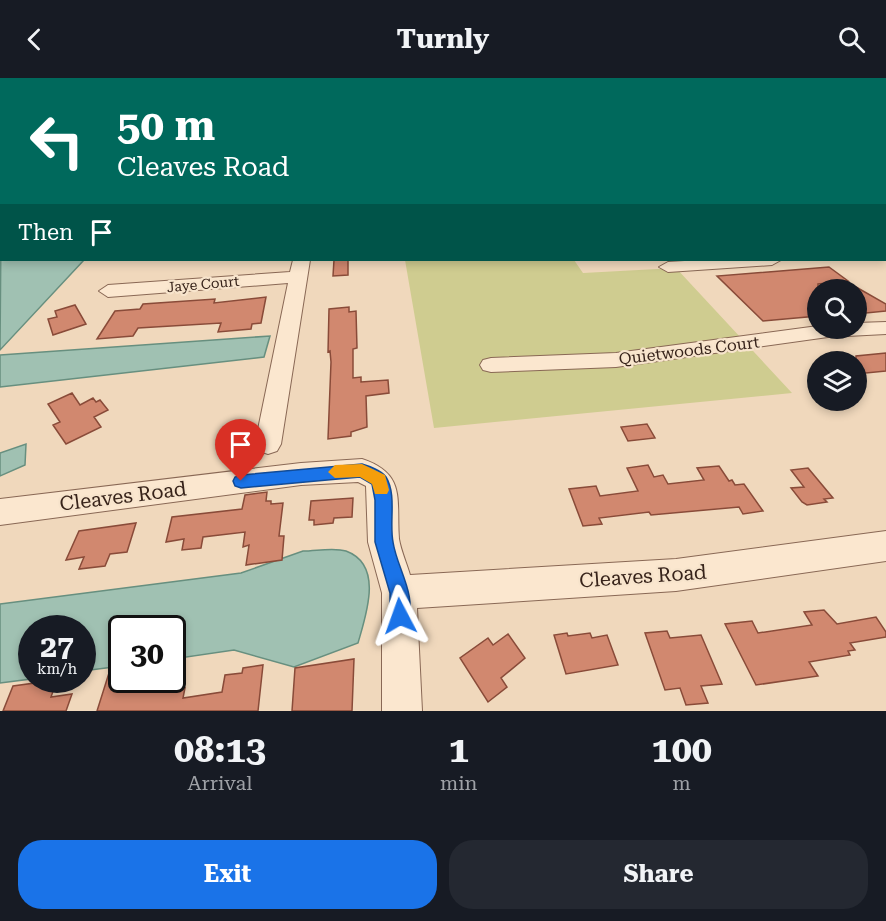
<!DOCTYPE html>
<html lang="en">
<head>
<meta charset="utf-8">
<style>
	:root { --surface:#171b24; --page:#242831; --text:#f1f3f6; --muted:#9ea1a6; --accent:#1a73e8 }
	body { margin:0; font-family:"Roboto Serif",serif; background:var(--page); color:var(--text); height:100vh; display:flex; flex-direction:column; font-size:22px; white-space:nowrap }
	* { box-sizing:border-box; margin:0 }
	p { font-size:20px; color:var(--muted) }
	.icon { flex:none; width:33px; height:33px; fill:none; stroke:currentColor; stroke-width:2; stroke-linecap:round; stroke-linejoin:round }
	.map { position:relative; height:633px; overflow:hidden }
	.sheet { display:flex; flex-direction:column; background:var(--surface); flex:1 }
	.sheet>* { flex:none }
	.hud { position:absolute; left:0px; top:0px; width:886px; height:183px; box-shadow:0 3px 9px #0003; background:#00695c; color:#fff; overflow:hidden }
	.controls { position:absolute; left:807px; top:201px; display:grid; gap:12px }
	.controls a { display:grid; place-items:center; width:60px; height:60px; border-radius:50%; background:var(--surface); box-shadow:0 3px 9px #0003; font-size:30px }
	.speed { position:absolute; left:18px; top:537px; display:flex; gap:12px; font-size:30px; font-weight:700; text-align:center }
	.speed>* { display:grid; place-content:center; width:78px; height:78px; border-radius:50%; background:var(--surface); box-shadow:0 3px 9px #0003; line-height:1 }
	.speed small { font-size:15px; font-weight:400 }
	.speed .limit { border:3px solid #111; border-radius:9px; background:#fff; color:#111 }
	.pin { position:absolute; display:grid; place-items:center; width:51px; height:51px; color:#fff; margin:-62px -26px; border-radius:50% 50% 50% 0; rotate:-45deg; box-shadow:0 0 6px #0007 }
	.pin .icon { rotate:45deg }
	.me { position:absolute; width:66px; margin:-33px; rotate:356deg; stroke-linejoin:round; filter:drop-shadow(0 0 4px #0008) }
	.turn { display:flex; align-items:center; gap:21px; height:126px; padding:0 18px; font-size:27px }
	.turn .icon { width:78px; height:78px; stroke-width:2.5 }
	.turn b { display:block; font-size:42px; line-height:51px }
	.then { display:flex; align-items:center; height:57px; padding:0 18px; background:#0003; gap:12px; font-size:22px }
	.eta { display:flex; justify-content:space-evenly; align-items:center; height:102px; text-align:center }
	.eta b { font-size:36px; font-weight:700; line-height:42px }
	.button { display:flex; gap:12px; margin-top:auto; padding:12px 18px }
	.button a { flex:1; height:69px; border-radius:24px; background:var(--accent); color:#fff; font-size:24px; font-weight:700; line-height:69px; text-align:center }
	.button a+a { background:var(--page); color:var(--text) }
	header { display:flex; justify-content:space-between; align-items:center; height:78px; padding:0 18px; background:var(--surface); font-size:27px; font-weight:700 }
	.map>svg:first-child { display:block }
	.green { fill:#cfcc90 }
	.water { fill:#a0c1b2; stroke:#678f7f; stroke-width:1.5 }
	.building { fill:#d1886f; stroke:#894b39; stroke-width:1.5 }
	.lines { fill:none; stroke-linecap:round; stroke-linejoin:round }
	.minor-casing { stroke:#896855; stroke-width:2 }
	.minor { fill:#fbe7cf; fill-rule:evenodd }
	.route { fill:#1a73e8; stroke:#114b97; stroke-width:1.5 }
	.slow { fill:#f59e0b }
	.labels { text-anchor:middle; stroke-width:4.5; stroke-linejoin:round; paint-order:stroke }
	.far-street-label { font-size:14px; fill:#37231a; stroke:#f7e4cc }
	.street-label { font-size:16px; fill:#37231a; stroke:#f7e4cc }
	.near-street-label { font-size:20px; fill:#37231a; stroke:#f7e4cc }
</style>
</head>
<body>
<header><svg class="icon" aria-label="back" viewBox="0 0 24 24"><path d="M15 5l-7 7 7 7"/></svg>Turnly<svg class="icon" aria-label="search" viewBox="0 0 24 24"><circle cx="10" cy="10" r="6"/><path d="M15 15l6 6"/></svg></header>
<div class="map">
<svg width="886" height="633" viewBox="0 0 886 633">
	<rect width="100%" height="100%" fill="#f0d8bc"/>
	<path class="green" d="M405,182H574L583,195L676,190L792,315L434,350Z"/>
	<path class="water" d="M1,152L2,182H84L0,272Z
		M270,258L264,279L0,309V277Z
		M26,366L25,387L0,398V375Z
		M303,473C316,473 334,469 346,473C384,487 366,537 358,565L294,589L234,572L173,581L172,550H122L121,588L83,593L82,550H32L31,601L0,605V526L241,495Z"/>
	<path class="building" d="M334,182H348V197L333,198Z
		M829,189L848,203L818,206V238L763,243L717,198Z
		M856,209L886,226V233L856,236Z
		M266,219L261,245L252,246L251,251L218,254L221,245L138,250L133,258L97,261L115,233L140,231L143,226L215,221L214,225Z
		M75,227L86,246L53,257L48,241L57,239L55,233Z
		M349,229V234L356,233L357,270L353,271V300L361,299V304L388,302L389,315L366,318L367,349L351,354V358L328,361L331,284L330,273L328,274L329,231Z
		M886,275V293L856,296V278Z
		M72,315L80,327L93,320L96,324L100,322L108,332L94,339L101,349L66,366L53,347L60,344L48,326Z
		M647,346L655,360L628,363L621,349Z
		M648,387L654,399L663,397L668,406L704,402L697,390L719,388L729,403L732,402L735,407L744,406L763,433L743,436L739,429L651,437L649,434L599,440L602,446L583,448L569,411L596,408L600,418L638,413L627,390Z
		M808,390L833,420L824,421L827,424L807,427L802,424L791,410L804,409L791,392Z
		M267,414L266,423H271V426L283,425L279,458H284L282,482L246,487L249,467L243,469L245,454L203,459L201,470L182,472L184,461L166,464L172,439L242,431L245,417Z
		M353,420L352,439L334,440L333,445L314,447V442H309L311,423Z
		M136,445L127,474L110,476L105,488L79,491L84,479L66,482L79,453Z
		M824,532L837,546L876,539L886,554V559L850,565L855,572L848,573L850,577L809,584L818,598L756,607L725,546L752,543L758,555L812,547L804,534Z
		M667,553L670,560L701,557L722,606L701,608L708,625L686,627L680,610L665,612L645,555Z
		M567,555L568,558L590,555L592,560L607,557L618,587L566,596L554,557Z
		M508,556L525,580L501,600L507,609L488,624L460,580L488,560L493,567Z
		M354,581L352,633H292L295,590Z
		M263,587L258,633H97L109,595L122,593V602H149L148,605L169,602L166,613L185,610L183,620L222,614L225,597L242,595L243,590Z
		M57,602L51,619L72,616L66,633H3L13,608Z"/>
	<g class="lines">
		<defs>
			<path id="minor" d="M885,139L886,140V150L885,149Z
				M885,168H886V178H885Z
				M293,182H310L281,366L277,373L268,376L259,373L255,366L288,205L108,219L99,213L108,207L290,194Z
				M701,182H781L772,187L668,194L659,189L668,184Z
				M886,244V256L828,259L616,289L491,294L483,292L480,287L483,282L491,280L616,275L818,248V250H856V245Z
				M362,381C407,396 396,422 399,461C401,473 407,486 410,497L676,481L886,453V483L676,513L417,530L422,633H382V515L368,464L366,408L358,404L301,407L0,447V421L301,385Z"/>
		</defs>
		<use href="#minor" class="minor-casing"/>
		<use href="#minor" class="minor"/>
	</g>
	<linearGradient id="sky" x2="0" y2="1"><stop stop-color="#8bb9d2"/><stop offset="0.52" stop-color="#f8ede1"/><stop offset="1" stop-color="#f8ede1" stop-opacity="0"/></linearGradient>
	<rect width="886" height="185" fill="url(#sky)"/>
	<path class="route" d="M362,386C369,388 382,393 386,399C397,417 389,444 393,464C397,491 418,518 407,545L400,548L393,545L390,538V515L375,464V422L372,406L360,399L241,410L235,408L233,403L235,399L241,397Z"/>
	<path class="slow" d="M362,386L385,397L389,412L387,416H375L372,406L360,399L335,400L328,394L335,387Z"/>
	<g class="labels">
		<g class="far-street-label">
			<text transform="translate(203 206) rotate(-5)" y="5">Jaye Court</text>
		</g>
		<g class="street-label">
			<text transform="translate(689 272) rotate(-7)" y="6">Quietwoods Court</text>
		</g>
		<g class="near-street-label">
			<text transform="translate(123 418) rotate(-7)" y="7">Cleaves Road</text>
			<text transform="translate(643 498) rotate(-4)" y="7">Cleaves Road</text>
		</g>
	</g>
</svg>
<div class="controls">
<a><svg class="icon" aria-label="search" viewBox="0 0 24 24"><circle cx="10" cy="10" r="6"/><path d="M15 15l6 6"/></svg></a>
<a><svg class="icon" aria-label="layers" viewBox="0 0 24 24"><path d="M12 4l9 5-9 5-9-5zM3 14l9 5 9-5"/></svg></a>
</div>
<div class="speed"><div>27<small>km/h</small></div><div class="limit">30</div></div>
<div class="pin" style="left:241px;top:403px;background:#d93025"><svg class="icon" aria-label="arrive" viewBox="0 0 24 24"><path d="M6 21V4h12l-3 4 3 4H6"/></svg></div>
<svg class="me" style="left:400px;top:538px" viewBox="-20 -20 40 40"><path d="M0-17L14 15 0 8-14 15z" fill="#1a73e8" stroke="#fff" stroke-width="4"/></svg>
<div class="hud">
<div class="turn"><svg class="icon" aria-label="left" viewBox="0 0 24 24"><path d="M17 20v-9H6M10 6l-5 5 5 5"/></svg><div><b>50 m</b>Cleaves Road</div></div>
<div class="then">Then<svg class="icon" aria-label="arrive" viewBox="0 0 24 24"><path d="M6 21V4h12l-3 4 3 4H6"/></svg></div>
</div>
</div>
<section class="sheet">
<div class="eta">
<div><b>08:13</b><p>Arrival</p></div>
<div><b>1</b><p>min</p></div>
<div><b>100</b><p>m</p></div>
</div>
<div class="button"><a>Exit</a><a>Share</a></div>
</section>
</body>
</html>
